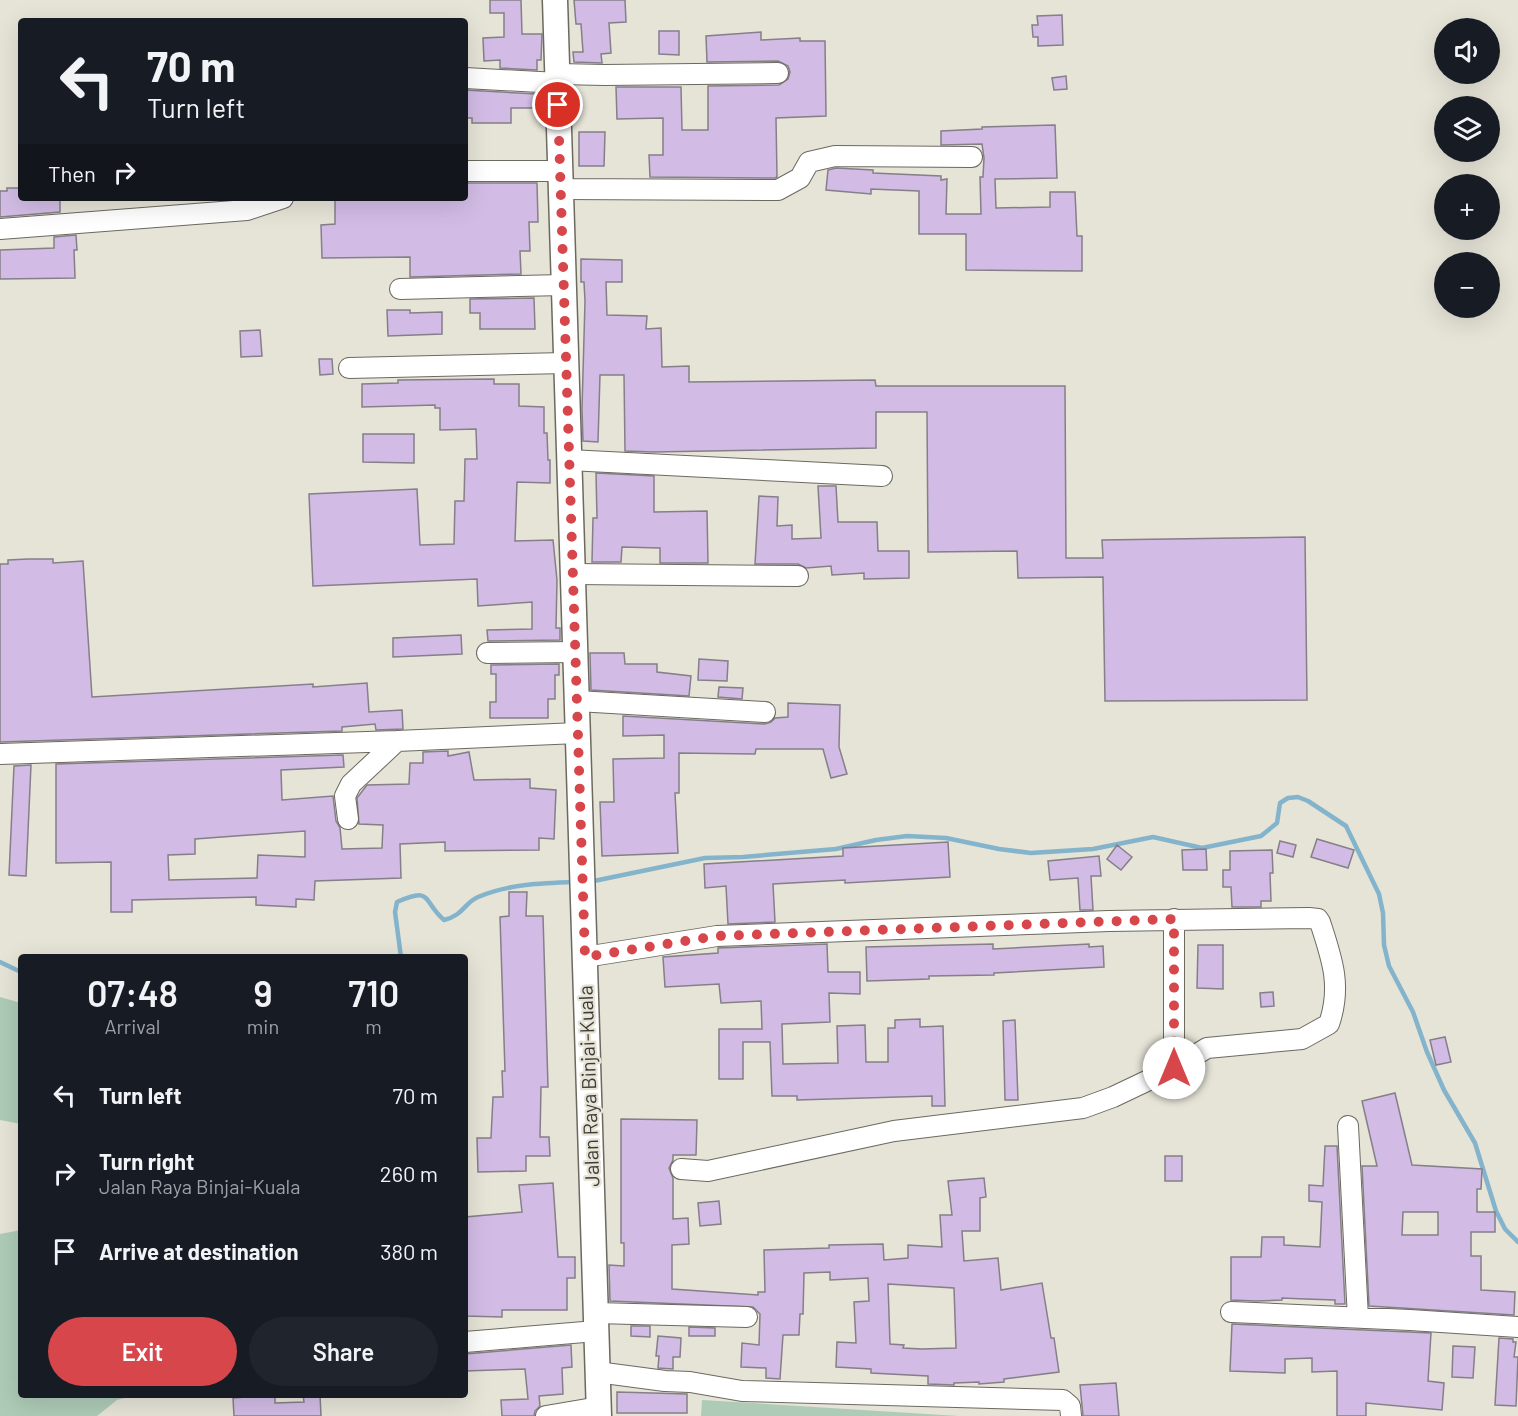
<!DOCTYPE html>
<html lang="en">
<head>
<meta charset="utf-8">
<style>
	:root { --surface:#171b24; --page:#20242c; --text:#f1f3f6; --muted:#9ea1a6; --accent:#d6464a }
	body { margin:0; font-family:Barlow,sans-serif; background:var(--page); color:var(--text); height:100vh; display:flex; flex-direction:column; font-size:22px; white-space:nowrap }
	* { box-sizing:border-box; margin:0 }
	p { font-size:20px; color:var(--muted) }
	.icon { flex:none; width:33px; height:33px; fill:none; stroke:currentColor; stroke-width:2; stroke-linecap:round; stroke-linejoin:round }
	.map { position:relative; flex:1; overflow:hidden }
	.details { position:absolute; left:18px; top:954px; width:450px; height:444px; display:flex; flex-direction:column; background:var(--surface); border-radius:6px; box-shadow:0 6px 24px #0002 }
	.details>* { flex:none }
	.banner { position:absolute; left:18px; top:18px; width:450px; height:183px; border-radius:6px; box-shadow:0 6px 24px #0002; background:#171b24; color:var(--text); overflow:hidden }
	.controls { position:absolute; left:1434px; top:18px; display:grid; gap:12px }
	.controls a { display:grid; place-items:center; width:66px; height:66px; border-radius:50%; background:var(--surface); box-shadow:0 6px 24px #0002; font-size:30px }
	.pin { position:absolute; display:grid; place-items:center; width:51px; height:51px; color:#fff; margin:-26px; border:3px solid #fff; border-radius:50%; box-shadow:0 2px 6px #0007 }
	.me { position:absolute; width:66px; margin:-33px; rotate:0deg; stroke-linejoin:round; filter:drop-shadow(0 0 4px #0008) }
	.turn { display:flex; align-items:center; gap:21px; height:126px; padding:0 30px; font-size:27px }
	.turn .icon { width:78px; height:78px; stroke-width:2.5 }
	.turn b { display:block; font-size:42px; line-height:51px }
	.then { display:flex; align-items:center; height:57px; padding:0 30px; background:#0003; gap:12px; font-size:22px }
	.eta { display:flex; justify-content:space-evenly; align-items:center; height:102px; text-align:center }
	.eta b { font-size:36px; font-weight:600; line-height:42px }
	.button { display:flex; gap:12px; margin-top:auto; padding:12px 30px }
	.button a { flex:1; height:69px; border-radius:36px; background:var(--accent); color:#fff; font-size:24px; font-weight:600; line-height:69px; text-align:center }
	.button a+a { background:var(--page); color:var(--text) }
	ul { padding:0; list-style:none }
	li { display:flex; align-items:center; gap:18px; height:78px; padding:0 30px }
	li div { flex:1 }
	li b { display:block; font-size:22px }
	li em { font-style:normal }
	.map>svg:first-child { display:block }
	.green { fill:#adcbb7 }
	.lines { fill:none; stroke-linecap:round; stroke-linejoin:round }
	.stream { stroke:#83b4cb; stroke-width:4.5 }
	.building { fill:#d2bce5; stroke:#847f89; stroke-width:1.5; fill-rule:evenodd }
	.minor-casing { stroke:#6c695f; stroke-width:22 }
	.major-casing { stroke:#6c695f; stroke-width:27 }
	.minor { stroke:#fff; stroke-width:20 }
	.major { stroke:#fff; stroke-width:24 }
	.route { stroke:#d6464a; stroke-width:10; stroke-dasharray:0 18 }
	.labels { text-anchor:middle; stroke-width:4.5; stroke-linejoin:round; paint-order:stroke }
	.street-label { font-size:20px; fill:#3d3b37; stroke:#e6e3d7 }
</style>
</head>
<body>
<div class="map">
<svg width="1518" height="1416" viewBox="0 0 1518 1416">
	<rect width="100%" height="100%" fill="#e6e3d7"/>
	<path class="green" d="M0,997L21,1003V1124L0,1120Z
		M21,1230V1395H136L117,1400L97,1416H0V1234Z
		M702,1400L959,1416H701Z"/>
	<g class="lines">
		<path class="stream" d="M589,882L705,858L743,857L836,849L876,840L907,836L946,838L999,849L1031,853L1093,849L1153,837L1202,848L1261,836L1277,823L1280,803L1288,798L1298,797L1308,801L1346,826L1379,894L1383,913L1384,945L1389,966L1413,1012L1427,1052L1444,1090L1475,1143L1496,1211L1505,1229L1518,1242
			M401,957L395,912L397,902C433,886 422,901 444,920C464,915 464,903 478,897C509,884 542,883 575,882
			M0,962L21,972"/>
	</g>
	<path class="building" d="M490,0H521L522,34H542L541,60H537V70L500,68V60L484,61L483,38L504,37V13H490Z
		M574,0H625L626,22L609,23L611,53L601,54L602,63L574,62L573,52H583L581,24H576Z
		M1062,15L1063,45L1038,46V37H1033L1032,25H1038L1037,16Z
		M659,31H679V55L659,54Z
		M761,32V40L800,38V41H825L826,116L776,118L777,177L775,178L650,177L649,155H663V118L617,119L616,87H681L682,130H708V86L779,85L788,79L790,72L788,66L778,61L707,62L706,36Z
		M1066,76L1067,89L1054,90L1052,78Z
		M465,90L537,94V108H511V123H472V118H465Z
		M1055,125L1057,178L995,179L996,208L1050,207V192H1075L1077,236H1082V271L966,270V234H919V191L871,189V194L826,190L828,170L836,168L873,170V173L941,176V180L947,179L946,214H981L980,177H983L984,158L982,144L941,145V131L982,129V127Z
		M579,132H605L604,166H579Z
		M467,183H537L538,222H529L530,251H520L521,274L410,277V257L322,258L321,225L335,224V198H467Z
		M7,188H21V198H60V212L0,217V191H7Z
		M76,235L77,250H74L75,278L0,279V250L54,248V237Z
		M581,259L622,260V282H606L607,315L647,316L646,329L661,328L662,367L689,366V382L875,380L876,386H1065L1066,558H1103L1102,540L1305,537L1307,700L1105,701L1103,577L1018,578L1017,551L928,552L927,412H876V448L653,452L625,451L624,375H600L598,442L583,441L582,409L585,301L584,282H581Z
		M534,298L535,329H480V313H470V299Z
		M387,310H410V313L442,312V334L388,336Z
		M260,330L262,356L241,357L240,331Z
		M319,359H332L333,374L320,375Z
		M494,379V384H519V406L544,407V433H547L548,460H550V483L517,482L515,541L553,540L557,580L556,628H560V640L488,641L487,630L532,629V602L478,606L477,579L313,586L309,494L417,489L420,545L454,544L455,501H464L465,459H477L476,429L440,430V408H435V405L362,407V384L398,383V380Z
		M363,434H414V463L363,462Z
		M596,473L654,476V512L707,511L708,563H660V548L622,547L621,562H592L593,518H597Z
		M818,486H836L838,522H877L878,551H909V578L864,579V573L832,575L831,566L806,568L798,564H755L759,496L778,497L777,526L792,525V539L821,538Z
		M28,559H53V563L83,561L92,697L313,684V687L367,683L369,712L402,710L403,729L376,730L375,724L342,727V731L0,742V564H8V560Z
		M461,635L462,654L393,657V638Z
		M590,653H624L625,664H657V672L691,676L689,696L591,690Z
		M699,659L728,661L727,681L698,680Z
		M559,664V675H555V699H548V718H490V702H496V674H491V665Z
		M719,687L743,688L742,699L718,697Z
		M788,703L840,705L839,747L847,774L831,778L823,749H756L755,754L679,753V793H675L678,853L602,856L600,802H614L613,759L664,758V735L623,736V716L765,724L771,722L775,718L788,717Z
		M448,751V756L469,752L474,780L530,779V788L556,790L554,839L539,838V850L445,851V842L400,844L401,878L315,881L314,900L296,899V907L256,905V897L132,900V912H111V862L56,863V764L343,755L344,767L281,770L282,800L333,796L336,821L340,828L342,849L382,848L383,825L359,824L357,798L367,785L409,784L410,763H423V752ZM305,831V857L258,855L257,878L169,880L168,855L195,854V839Z
		M31,765L26,876L9,875L14,766Z
		M1317,839L1354,850L1348,868L1311,857Z
		M1280,841L1296,845L1293,857L1277,853Z
		M948,842L950,877L845,883V880L773,884L775,922L728,924L726,886L705,888L704,864L843,856V848Z
		M1117,845L1132,857L1121,870L1107,859Z
		M1206,849L1207,870H1183L1182,850Z
		M1272,850L1273,873H1270L1271,901H1261V907H1232L1231,887H1223V870H1230V851Z
		M1099,856L1101,876H1091L1093,910H1080L1078,878L1050,880L1048,861Z
		M509,892H527L526,916H543L548,1087H541L540,1137H549L550,1156H526V1171L478,1172L477,1138H491L493,1097H503L502,1071H505L500,917L509,916Z
		M827,944L828,972H860V994L829,993L830,1022L782,1024L783,1064L838,1063L837,1026L865,1025L866,1062H888V1028H895V1020L920,1019V1027L943,1026L945,1106H932V1096L797,1100V1096H772L770,1042H743V1079H719V1029H762L761,1001L721,1003L719,984L665,987L663,957L718,953V948Z
		M993,944V949L1089,944V947L1103,946L1104,967L994,973V975L929,976V979L867,981L866,947Z
		M1198,945H1223V989L1197,988Z
		M1273,992L1274,1006L1261,1007L1260,993Z
		M1015,1020L1018,1100H1005L1003,1021Z
		M1445,1037L1451,1062L1436,1065L1430,1040Z
		M1395,1093L1412,1165L1482,1169L1481,1189H1477V1212H1495V1232H1471V1256H1481V1290L1515,1292L1514,1315L1369,1306L1362,1166H1377L1362,1101ZM1403,1212H1438V1235H1402Z
		M621,1119L697,1120L696,1155H673V1160L669,1168L673,1178V1219L688,1218L689,1244L672,1245V1289L758,1295V1292H765L764,1250L829,1248V1245L883,1244L884,1260L908,1258V1245L942,1247L940,1215H952L948,1181L984,1178L986,1197L980,1198V1231H962L964,1261L998,1258L1001,1290L1042,1283L1051,1338H1054L1059,1372L1004,1379V1382L979,1384V1382L954,1383V1385L928,1384V1376L871,1373V1369L836,1367L837,1342L856,1343L854,1302L869,1301L868,1278L830,1280V1272L804,1273L803,1314H800L799,1335H783L780,1379L766,1378V1368L741,1367L742,1343L759,1345L760,1314L753,1307L610,1301L609,1265L624,1266V1243H621ZM888,1284L954,1288L956,1348L922,1349L903,1348L904,1345L890,1344Z
		M1325,1146H1337L1345,1304H1335V1300L1305,1299L1282,1298V1300L1256,1301L1231,1300V1257H1261L1262,1237H1284V1245L1320,1247L1322,1202L1309,1201V1185L1323,1186Z
		M1165,1156H1182V1181H1165Z
		M553,1183L558,1257H575V1278H567V1310H502V1317L465,1316V1217L522,1212L519,1185Z
		M719,1201L721,1224L700,1226L698,1203Z
		M1232,1324L1431,1333L1428,1381L1444,1383L1442,1410L1366,1403V1416H1337V1371L1312,1372V1358L1285,1359V1373L1230,1371Z
		M631,1326H650V1337L631,1336Z
		M689,1327L715,1328V1336H689Z
		M658,1336L681,1338L680,1357H673V1369L658,1368L659,1356H656Z
		M1499,1338L1513,1339V1342H1516L1514,1357H1518L1516,1406L1495,1405Z
		M571,1345L572,1367L562,1368L563,1394L539,1396L540,1406L535,1411L534,1416H502L501,1400L528,1399L525,1369L465,1371V1354Z
		M1453,1346L1475,1347L1473,1378L1452,1377Z
		M1116,1383L1119,1416H1083L1080,1385Z
		M617,1392L687,1394V1413H617Z
		M275,1395V1403L304,1402L303,1395H320L321,1416H234L233,1398Z"/>
	<g class="lines">
		<defs>
			<path id="minor" d="M558,74L605,75L778,73
				M465,78L558,83
				M465,171H561
				M561,189L778,190L800,178L809,162L835,156L972,157
				M0,229L247,210L283,198
				M400,289L564,285
				M349,368L566,363
				M569,460L882,476
				M573,574L798,576
				M487,653L575,652
				M577,701L765,712
				M0,754L397,741
				M348,819L345,796L351,784L397,741L578,733
				M1174,919V1068
				M585,957L717,936L1109,921L1309,918L1318,919L1320,922C1332,959 1342,986 1329,1024L1302,1039L1207,1048L1174,1068L1113,1097L1083,1108L894,1131L708,1171L681,1169
				M1348,1126L1358,1318
				M1231,1312L1410,1320L1518,1327
				M596,1313L747,1317
				M465,1342L596,1331
				M597,1372L665,1381L690,1382L742,1391L1063,1400L1070,1406L1071,1416
				M546,1416L599,1407"/>
			<path id="major" d="M555,0L599,1416"/>
		</defs>
		<use href="#minor" class="minor-casing"/>
		<use href="#major" class="major-casing"/>
		<use href="#minor" class="minor"/>
		<use href="#major" class="major"/>
	</g>
	<g class="lines">
		<path class="route" d="M558,105L585,957L717,936L1174,919V1068"/>
	</g>
	<g class="labels">
		<g class="street-label">
			<text transform="translate(589 1086) rotate(-92)" y="7">Jalan Raya Binjai-Kuala</text>
		</g>
	</g>
</svg>
<div class="controls">
<a><svg class="icon" aria-label="sound" viewBox="0 0 24 24"><path d="M4 9h4l5-4v14l-5-4H4zM17 9q2 3 0 6"/></svg></a>
<a><svg class="icon" aria-label="layers" viewBox="0 0 24 24"><path d="M12 4l9 5-9 5-9-5zM3 14l9 5 9-5"/></svg></a>
<a>+</a>
<a>−</a>
</div>
<div class="pin" style="left:558px;top:105px;background:#d93025"><svg class="icon" aria-label="arrive" viewBox="0 0 24 24"><path d="M6 21V4h12l-3 4 3 4H6"/></svg></div>
<svg class="me" style="left:1174px;top:1068px" viewBox="-20 -20 40 40"><circle r="19" fill="#fff"/><path d="M0-13L10 11 0 6-10 11z" fill="#d6464a"/></svg>
<div class="banner">
<div class="turn"><svg class="icon" aria-label="left" viewBox="0 0 24 24"><path d="M17 20v-9H6M10 6l-5 5 5 5"/></svg><div><b>70 m</b>Turn left</div></div>
<div class="then">Then<svg class="icon" aria-label="right" viewBox="0 0 24 24"><path d="M7 20v-9h11M14 6l5 5-5 5"/></svg></div>
</div>
<section class="details">
<div class="eta">
<div><b>07:48</b><p>Arrival</p></div>
<div><b>9</b><p>min</p></div>
<div><b>710</b><p>m</p></div>
</div>
<ul>
<li><svg class="icon" aria-label="left" viewBox="0 0 24 24"><path d="M17 20v-9H6M10 6l-5 5 5 5"/></svg><div><b>Turn left</b></div><em>70 m</em></li>
<li><svg class="icon" aria-label="right" viewBox="0 0 24 24"><path d="M7 20v-9h11M14 6l5 5-5 5"/></svg><div><b>Turn right</b><p>Jalan Raya Binjai-Kuala</p></div><em>260 m</em></li>
<li><svg class="icon" aria-label="arrive" viewBox="0 0 24 24"><path d="M6 21V4h12l-3 4 3 4H6"/></svg><div><b>Arrive at destination</b></div><em>380 m</em></li>
</ul>
<div class="button"><a>Exit</a><a>Share</a></div>
</section>
</div>
</body>
</html>
